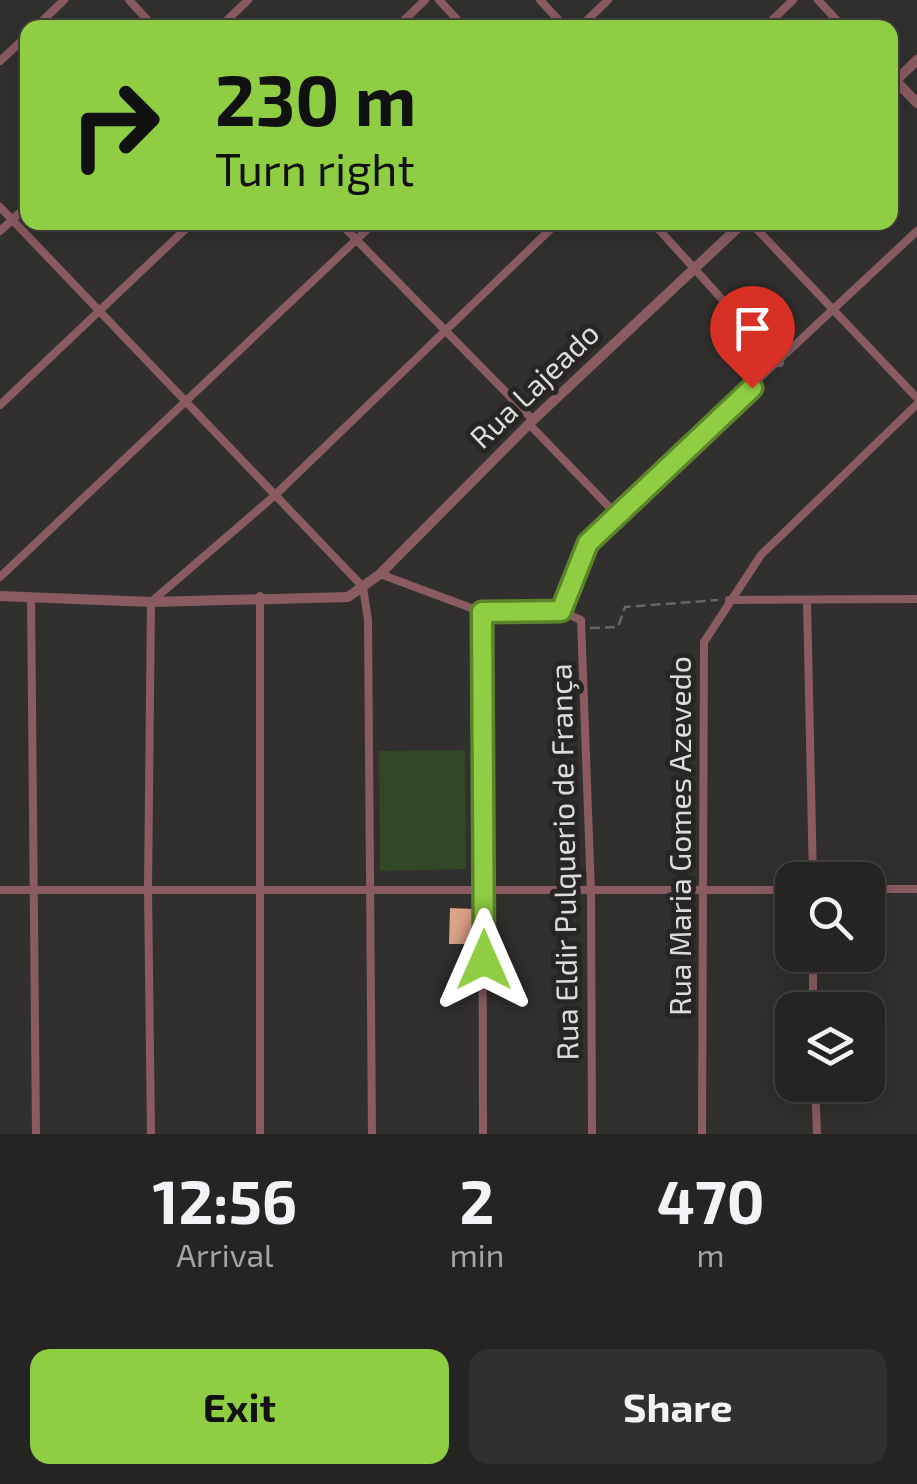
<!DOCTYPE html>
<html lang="en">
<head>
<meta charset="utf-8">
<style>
	:root { --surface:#262422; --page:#32302f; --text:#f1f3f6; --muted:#a4a4a5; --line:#424140; --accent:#8fcd42 }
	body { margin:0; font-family:"Exo 2",sans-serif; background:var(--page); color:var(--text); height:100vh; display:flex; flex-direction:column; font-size:38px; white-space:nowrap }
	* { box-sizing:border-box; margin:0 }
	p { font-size:32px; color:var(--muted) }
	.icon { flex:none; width:55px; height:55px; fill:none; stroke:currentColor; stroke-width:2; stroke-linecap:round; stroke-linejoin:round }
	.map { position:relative; height:1134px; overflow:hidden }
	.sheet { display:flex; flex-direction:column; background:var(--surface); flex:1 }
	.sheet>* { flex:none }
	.top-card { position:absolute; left:20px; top:20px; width:878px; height:210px; border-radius:20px; box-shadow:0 5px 25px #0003,0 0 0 2px var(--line); background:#8fcd42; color:#111; overflow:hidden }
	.buttons { position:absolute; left:775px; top:862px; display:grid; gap:20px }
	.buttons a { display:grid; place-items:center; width:110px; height:110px; border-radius:20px; background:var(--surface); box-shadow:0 5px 25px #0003,0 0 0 2px var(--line); font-size:50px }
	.pin { position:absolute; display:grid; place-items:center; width:85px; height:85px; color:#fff; margin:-102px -42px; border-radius:50% 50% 50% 0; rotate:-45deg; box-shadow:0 0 10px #0007 }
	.pin .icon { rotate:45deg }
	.me { position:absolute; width:110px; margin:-55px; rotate:0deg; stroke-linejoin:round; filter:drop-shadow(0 0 8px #0008) }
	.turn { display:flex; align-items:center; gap:35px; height:210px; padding:0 30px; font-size:45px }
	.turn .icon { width:130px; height:130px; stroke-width:2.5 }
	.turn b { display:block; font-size:70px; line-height:85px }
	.eta { display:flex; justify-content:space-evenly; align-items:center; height:170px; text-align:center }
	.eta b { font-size:60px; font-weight:700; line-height:70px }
	.action { display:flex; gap:20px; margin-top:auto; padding:20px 30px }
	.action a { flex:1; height:115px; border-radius:20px; background:var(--accent); color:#111; font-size:40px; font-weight:700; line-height:115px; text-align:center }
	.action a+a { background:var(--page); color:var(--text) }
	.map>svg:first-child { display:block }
	.green { fill:#324727 }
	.building { fill:#dba387 }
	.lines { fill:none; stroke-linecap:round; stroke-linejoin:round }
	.path { stroke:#686664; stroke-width:2.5; stroke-dasharray:10 5; stroke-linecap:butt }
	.minor { stroke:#8a5c62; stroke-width:8 }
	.tertiary { stroke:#8a5c62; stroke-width:10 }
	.route-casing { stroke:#5d852b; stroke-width:25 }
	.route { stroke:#8fcd42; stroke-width:18 }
	.labels { text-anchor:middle; stroke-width:10; stroke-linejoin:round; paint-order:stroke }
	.street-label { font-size:30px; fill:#dedcdb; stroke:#282625 }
</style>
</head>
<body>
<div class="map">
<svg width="917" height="1134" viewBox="0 0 917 1134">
	<rect width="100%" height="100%" fill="#32302e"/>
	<path class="green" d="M465,750L466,869L380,871L379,751Z"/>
	<path class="building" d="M450,908L473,909L472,944H449Z"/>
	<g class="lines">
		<path class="path" d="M590,628L618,627L625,607L718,600"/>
		<path class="minor" d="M129,0L155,28
			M439,0L465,28
			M540,0L566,28
			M818,0L844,28
			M35,28L64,0
			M219,28L248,0
			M396,28L425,0
			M579,28L608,0
			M764,28L793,0
			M0,61L28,35
			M0,207L363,587L368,620L372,1134
			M339,222L533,420
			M652,222L780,363
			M750,222L917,398
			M0,231L28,205
			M0,405L193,222
			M529,424L615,513
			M380,574L482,612L561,611L581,620L591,893L592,1134
			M0,577L375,222
			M260,596V1134
			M31,597L36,1134
			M729,600L917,599
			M807,600L813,880
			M561,611L588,543L615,513L917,231
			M482,612L483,1134
			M868,889H917
			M0,890H792
			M813,1010V955
			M815,1085L817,1134
			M151,1134L148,889L151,602L273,497L558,222
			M702,1134L704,642L761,555L917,404"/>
		<path class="tertiary" d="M896,81L917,103
			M890,86L917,60
			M0,596L151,602L348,597L380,574L533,420L744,222"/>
	</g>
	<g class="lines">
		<defs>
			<path id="route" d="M484,960L482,612L561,611L588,543L752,388"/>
		</defs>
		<use href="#route" class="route-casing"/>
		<use href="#route" class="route"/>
	</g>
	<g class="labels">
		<g class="street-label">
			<text transform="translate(535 386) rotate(-44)" y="10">Rua Lajeado</text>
			<text transform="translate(681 836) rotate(-90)" y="10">Rua Maria Gomes Azevedo</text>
			<text transform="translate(565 862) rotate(-91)" y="10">Rua Eldir Pulquerio de França</text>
		</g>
	</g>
</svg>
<div class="buttons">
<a><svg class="icon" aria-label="search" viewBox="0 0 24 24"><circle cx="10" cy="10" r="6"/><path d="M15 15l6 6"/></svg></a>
<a><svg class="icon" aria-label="layers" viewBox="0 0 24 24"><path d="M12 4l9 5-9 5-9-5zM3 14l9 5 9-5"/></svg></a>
</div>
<div class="pin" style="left:752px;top:388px;background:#d93025"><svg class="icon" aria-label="arrive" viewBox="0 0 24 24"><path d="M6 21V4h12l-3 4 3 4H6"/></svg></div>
<svg class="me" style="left:484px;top:960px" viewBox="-20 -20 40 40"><path d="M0-17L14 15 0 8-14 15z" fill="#8fcd42" stroke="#fff" stroke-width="4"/></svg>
<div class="top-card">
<div class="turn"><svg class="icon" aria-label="right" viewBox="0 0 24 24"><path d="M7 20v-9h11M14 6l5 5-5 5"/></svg><div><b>230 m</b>Turn right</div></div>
</div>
</div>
<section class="sheet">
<div class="eta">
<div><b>12:56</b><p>Arrival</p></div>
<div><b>2</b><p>min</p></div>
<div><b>470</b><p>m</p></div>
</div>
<div class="action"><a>Exit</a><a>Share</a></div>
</section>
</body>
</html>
